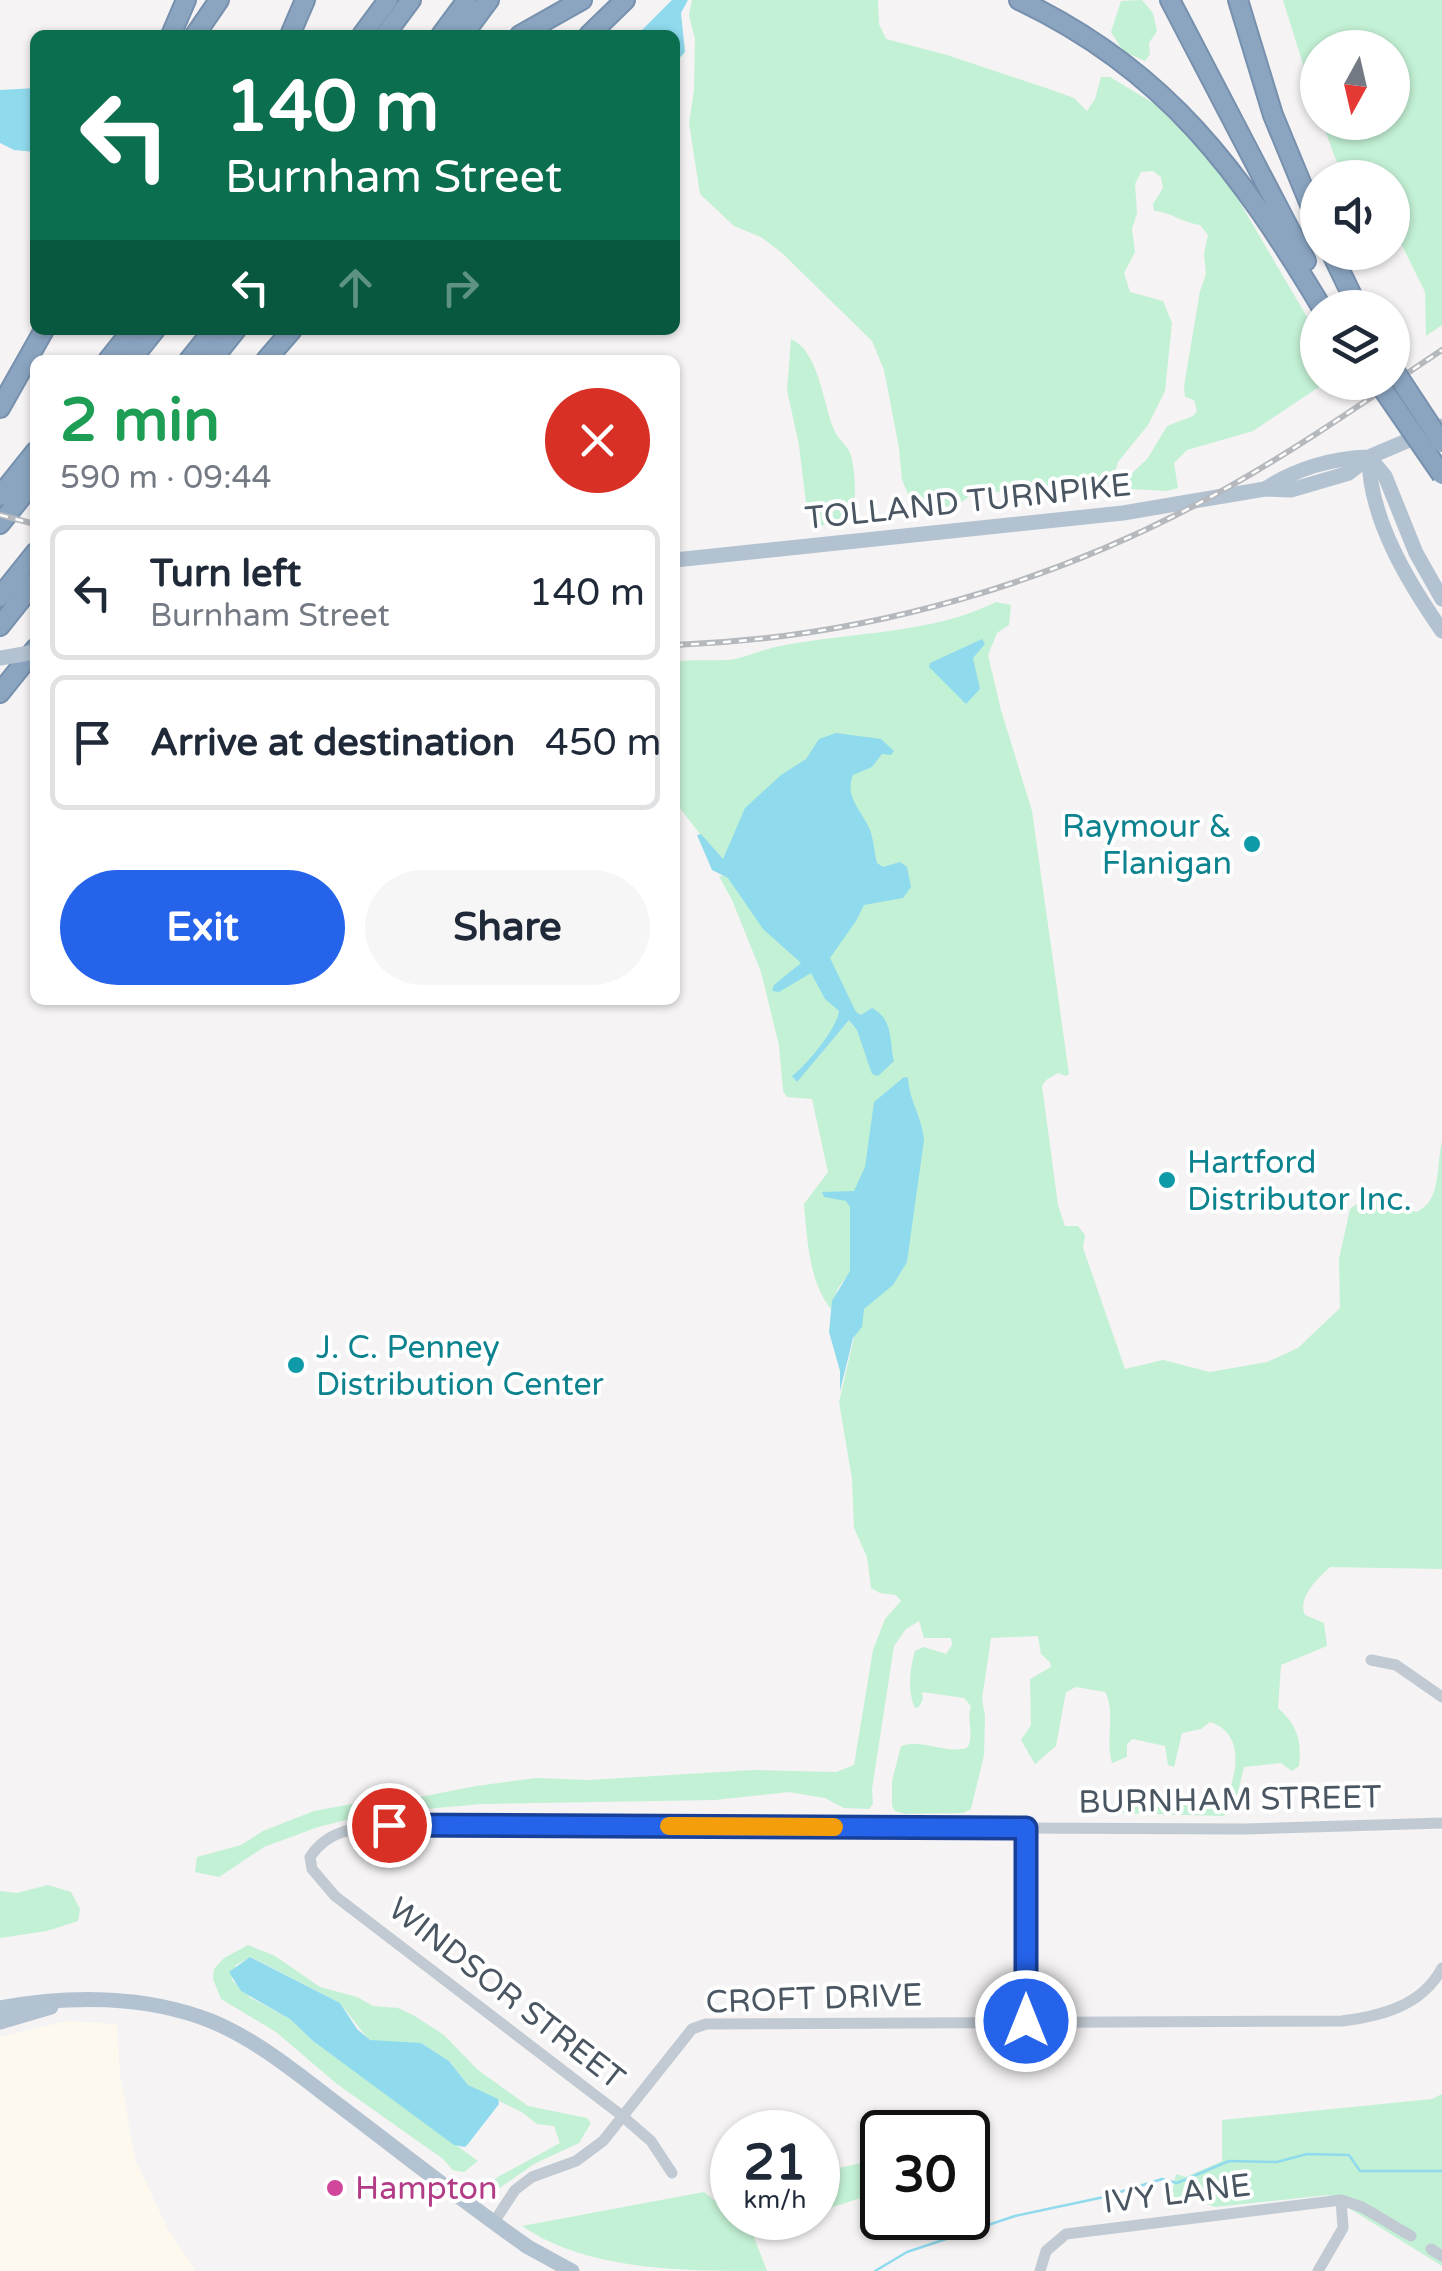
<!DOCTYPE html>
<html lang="en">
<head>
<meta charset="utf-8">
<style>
	:root { --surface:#fff; --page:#f6f6f7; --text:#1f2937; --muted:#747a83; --line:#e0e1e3; --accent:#2563eb }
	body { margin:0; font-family:"Varela Round",sans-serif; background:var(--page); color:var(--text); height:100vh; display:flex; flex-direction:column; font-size:38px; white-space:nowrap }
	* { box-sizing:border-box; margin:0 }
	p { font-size:32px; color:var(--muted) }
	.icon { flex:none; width:55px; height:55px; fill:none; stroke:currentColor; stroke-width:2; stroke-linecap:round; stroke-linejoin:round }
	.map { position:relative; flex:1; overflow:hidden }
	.drawer { position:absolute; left:30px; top:355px; width:650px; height:650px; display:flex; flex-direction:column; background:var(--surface); border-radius:15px; box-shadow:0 2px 8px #0004 }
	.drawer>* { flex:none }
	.banner { position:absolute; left:30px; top:30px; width:650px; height:305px; border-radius:15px; box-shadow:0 2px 8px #0004; background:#0b6e4f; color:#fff; overflow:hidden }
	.needle { width:65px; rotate:188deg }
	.fabs { position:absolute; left:1300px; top:30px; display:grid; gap:20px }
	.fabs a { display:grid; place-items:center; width:110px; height:110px; border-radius:50%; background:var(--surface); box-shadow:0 2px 8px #0004; font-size:50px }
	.speed { position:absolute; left:710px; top:2110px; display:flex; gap:20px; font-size:50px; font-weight:700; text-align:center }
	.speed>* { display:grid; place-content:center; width:130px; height:130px; border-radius:50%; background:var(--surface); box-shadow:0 2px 8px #0004; line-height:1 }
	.speed small { font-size:25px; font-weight:400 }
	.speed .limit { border:5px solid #111; border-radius:15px; background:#fff; color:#111 }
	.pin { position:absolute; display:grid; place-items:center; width:85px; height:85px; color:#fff; margin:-42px; border:5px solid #fff; border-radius:50%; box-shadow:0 2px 10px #0007 }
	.me { position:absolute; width:110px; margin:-55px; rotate:0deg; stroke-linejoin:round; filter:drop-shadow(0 0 8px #0008) }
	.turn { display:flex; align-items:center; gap:35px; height:210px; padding:0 30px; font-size:45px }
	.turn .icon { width:130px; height:130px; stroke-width:2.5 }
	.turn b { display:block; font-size:70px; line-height:85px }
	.lanes { display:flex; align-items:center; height:95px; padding:0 30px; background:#0003; justify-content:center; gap:50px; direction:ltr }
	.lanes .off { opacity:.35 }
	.round { display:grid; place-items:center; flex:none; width:105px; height:105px; border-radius:52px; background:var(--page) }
	.headline { display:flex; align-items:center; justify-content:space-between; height:170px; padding:0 30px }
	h1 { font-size:60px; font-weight:700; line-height:75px; color:#1e9e55 }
	.action { display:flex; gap:20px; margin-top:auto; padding:20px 30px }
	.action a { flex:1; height:115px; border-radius:60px; background:var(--accent); color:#fff; font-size:40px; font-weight:700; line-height:115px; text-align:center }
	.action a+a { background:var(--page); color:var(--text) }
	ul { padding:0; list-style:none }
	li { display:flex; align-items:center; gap:30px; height:135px; margin:0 20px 15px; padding:0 10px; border:5px solid var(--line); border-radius:15px }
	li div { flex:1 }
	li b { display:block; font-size:38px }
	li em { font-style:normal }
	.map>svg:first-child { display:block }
	.commercial { fill:#fdf9ef }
	.green { fill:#c3f1d5 }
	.water { fill:#90daee }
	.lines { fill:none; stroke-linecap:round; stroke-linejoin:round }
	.stream { stroke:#90daee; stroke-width:2.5 }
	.highway-casing { stroke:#7690ad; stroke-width:22 }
	.minor { stroke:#c1cad2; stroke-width:11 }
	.major { stroke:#b3c2d1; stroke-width:15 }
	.highway { stroke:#8ba5c1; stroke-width:18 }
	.rail-casing { stroke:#b5b8bd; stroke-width:6 }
	.rail { stroke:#fff; stroke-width:2.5; stroke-dasharray:8; stroke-linecap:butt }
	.highway-bridge-casing { stroke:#7690ad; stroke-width:22; stroke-linecap:butt }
	.major-bridge { stroke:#b3c2d1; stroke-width:15 }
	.highway-bridge { stroke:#8ba5c1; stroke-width:18 }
	.route-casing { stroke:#184099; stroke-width:25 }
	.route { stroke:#2563eb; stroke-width:18 }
	.slow { stroke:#f59e0b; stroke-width:18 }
	.culture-dot { fill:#0f9aa8; stroke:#fff; stroke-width:4 }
	.hotel-dot { fill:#d1479c; stroke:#fff; stroke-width:4 }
	.labels { text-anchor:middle; stroke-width:8; stroke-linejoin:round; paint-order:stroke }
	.street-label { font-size:32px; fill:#4a5661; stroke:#fff }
	.culture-label { font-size:32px; fill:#0d838f; stroke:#fff; text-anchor:start }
	.hotel-label { font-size:32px; fill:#b23c85; stroke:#fff; text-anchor:start }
</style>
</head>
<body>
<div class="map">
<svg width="1442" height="2271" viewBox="0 0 1442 2271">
	<rect width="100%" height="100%" fill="#f5f3f3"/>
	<path class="commercial" d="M66,2021L117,2024L120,2074L135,2159L168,2229L196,2271H0V2037Z"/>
	<path class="green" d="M692,0H878L879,24L886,39L947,55L1046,88L1074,98L1087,111L1095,99L1101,77H1110L1155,104L1199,147L1226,179L1317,334L1318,382L1325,383L1253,431L1187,450L1174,463L1178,488L1167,491L1131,489L1127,478L1148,458L1167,426L1193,416L1197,411L1194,400L1185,397L1184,386L1200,291L1206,274L1204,253L1208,235L1200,225C1183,223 1171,212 1154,211L1153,204L1163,188L1161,177L1153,171L1141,172L1135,184L1137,213L1132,229L1135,252L1124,273L1130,292L1163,301L1172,323L1165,391L1148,425L1118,462L1111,483L1105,485L1085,482L971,495L955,507L912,503L902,480L899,448L884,370L872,341L782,253L761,237L734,226L700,194L689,123L694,91L695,39L689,15Z
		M1142,0L1153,13L1157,31L1149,43L1150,54L1145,61L1123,51L1111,32L1121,1Z
		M1283,0H1442V325L1426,336L1425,292L1393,227L1392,178C1332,178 1344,176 1322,123L1392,122V48H1318L1317,109Z
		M791,339C818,350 823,402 833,427C836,438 846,443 850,453C856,467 857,511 850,522L818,526L807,511L799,445L787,390Z
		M996,602L1011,605L1009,625L997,633L988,655L1001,710L1032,811L1069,1074L1066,1076L1058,1073L1046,1080L1042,1086L1058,1205L1065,1226H1078L1085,1235L1083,1248L1125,1369L1163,1360L1210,1372L1267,1362L1298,1348L1340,1308L1339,1259L1350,1209C1371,1192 1393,1202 1416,1212C1442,1202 1436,1165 1442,1141V1569L1330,1567C1317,1579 1297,1598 1305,1615L1324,1623L1327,1646L1281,1665L1278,1708C1297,1725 1302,1740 1299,1766L1292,1771L1281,1763L1244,1767L1234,1809L1223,1816L1119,1813L1115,1807L1120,1797L1160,1792C1179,1806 1184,1800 1204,1803C1210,1805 1216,1807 1222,1807C1236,1781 1248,1734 1210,1722L1201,1729L1182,1733L1174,1767L1168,1765L1165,1746L1133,1739L1127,1744V1757L1112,1763C1105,1741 1116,1711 1105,1692L1076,1687L1066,1692L1056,1746L1035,1764L1021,1740L1031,1725L1030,1679L1051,1667L1050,1662L1041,1654L1038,1636L991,1638L982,1699L985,1716L984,1755L971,1809L963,1813L905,1814L895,1811L892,1806V1781L901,1746C924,1739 944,1754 967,1748C975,1736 966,1720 971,1706L964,1698L922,1692L923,1699L919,1707L915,1708C907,1692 910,1668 915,1651L924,1647L946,1654L952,1645L951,1638H924L919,1621L906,1629L894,1646L872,1789L873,1804L869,1809L844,1808L825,1798L789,1792L715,1800L481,1804L370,1814L318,1827L264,1847L219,1877L195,1872L197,1857L241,1845L263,1831L314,1811L352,1804L420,1797L476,1786L536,1778L589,1780L753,1770L836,1772L854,1765L873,1650L885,1619L901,1601L896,1595L880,1593L871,1588L867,1557L854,1528L852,1479L839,1402L855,1333L848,1275L838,1288L831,1309C809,1282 807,1238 804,1204L828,1172L812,1099L787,1097L783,1091L779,1045L761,972L732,900L719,876H724L711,848L675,802V662C693,659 710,661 728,660C742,659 764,649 780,646C851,632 933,634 996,602Z
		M48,1885L71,1892L80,1909L78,1921L47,1931L0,1938V1891L17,1893Z
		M248,1945L275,1956L320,1987L357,1997L373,2006L398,2008L413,2015L444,2035L478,2070L528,2106L587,2118L591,2123L579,2143L534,2164L494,2192L490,2185L496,2178L560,2143L554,2126L537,2124L523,2113L468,2085L449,2061L421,2043H379L368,2039L340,2003L251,1957L236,1965L232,1980L251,1998L290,2019L313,2041L478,2161L464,2172L453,2170L443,2159L337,2084L276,2032L221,1999L213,1979L214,1969L224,1958Z
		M1442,2094V2266L1328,2195L1215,2207L1193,2198L1168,2210L1176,2174L1186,2177L1222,2161V2120L1432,2099Z
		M882,2158V2191L818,2212V2173Z
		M704,2192L714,2200L732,2195V2218H798L752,2232L767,2271C683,2271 588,2271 522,2226Z"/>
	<path class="water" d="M672,0H688L681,13L685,52L675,63V35H637Z
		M35,88V152L14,150L0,143V90Z
		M982,639L985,644L973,658L980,689L966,704L929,667L930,663Z
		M836,733L881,739L894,751L891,755L882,754L872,767L853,775C844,797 862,811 870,830C874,841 874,852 877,863L883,867L900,862L907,867L911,887L903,898L864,905L856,921L830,958L856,1012L861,1015L872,1008C894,1020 889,1041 894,1061L878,1076L872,1074L857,1030L849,1020L797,1082L792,1076C806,1066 838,1027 839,1011L825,999L811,973L779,992L772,991L774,985L801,963L763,929L728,878L712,870L697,835L701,834L723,859L745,808L781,775L806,759L819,739Z
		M904,1077L908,1078C909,1100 922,1117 924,1140L907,1262L893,1285L864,1309L862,1327L853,1338L840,1391V1371L829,1332L832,1301L850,1271V1207L846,1201L824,1197L822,1192L854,1191L865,1167L874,1102Z
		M250,1957L340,2003L357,2029L370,2040L421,2043L449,2061L468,2085L498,2099L499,2104L468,2144L465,2147L454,2145L313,2041L290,2019L241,1991L229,1972Z"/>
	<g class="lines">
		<path class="stream" d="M875,2271L907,2252L1015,2216L1104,2197L1162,2179L1177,2183L1229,2161L1277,2162L1307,2154L1349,2155L1360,2171H1442"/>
		<defs>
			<path id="highway" d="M1019,0C1167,70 1240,172 1322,308
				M1170,0L1306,261
				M1238,0L1273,115L1318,224
				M171,35L186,0
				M195,35L219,0
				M290,35L305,0
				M362,35L388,0
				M385,35L411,0
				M441,35L467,0
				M463,35L489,0
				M520,35L582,0
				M589,35L625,0
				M1331,252L1358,308
				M108,360L132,330
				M131,360L155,330
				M189,360L213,330
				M212,360L236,330
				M266,360L292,330
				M0,408L44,330
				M0,496L35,452
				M0,524L35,480
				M0,597L35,553
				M0,626L35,582
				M0,693L35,649"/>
		</defs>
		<use href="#highway" class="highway-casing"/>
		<path class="minor" d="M1371,1660L1396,1665L1442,1697
			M1026,2021V1828
			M672,2173L651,2141L621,2115L335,1896L312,1869L310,1857C329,1828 358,1828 389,1825L1244,1829L1442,1823
			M494,2222L515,2190L532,2177L576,2161L603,2141L692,2029L706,2024L1342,2021C1381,2016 1422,2006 1442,1968
			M1431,2249L1442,2256
			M1040,2271L1046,2251L1066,2234L1341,2200L1362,2207L1411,2236
			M1318,2271L1343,2228L1341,2200"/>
		<path class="major" d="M1369,457C1369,518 1408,582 1442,631
			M1369,457L1385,476L1416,553L1442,599
			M1265,489C1295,469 1332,458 1369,457
			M675,560L1123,513L1265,489L1291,490L1349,473L1369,457L1442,426
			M0,2008C69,1995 145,1995 211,2021C255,2039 294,2071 332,2100C397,2149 461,2200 528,2247L572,2271
			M0,2022L51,2007"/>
		<use href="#highway" class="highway"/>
		<defs>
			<path id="rail" d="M0,515L35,524
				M675,645C867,638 1057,583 1225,489C1300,447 1370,398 1442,350"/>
		</defs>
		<use href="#rail" class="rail-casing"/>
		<use href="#rail" class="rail"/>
		<defs>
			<path id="highway-bridge" d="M1392,367L1442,443
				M1378,382L1442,475"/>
		</defs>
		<use href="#highway-bridge" class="highway-bridge-casing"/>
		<path class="major-bridge" d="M0,658L35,652"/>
		<use href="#highway-bridge" class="highway-bridge"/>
	</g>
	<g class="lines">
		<defs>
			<path id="route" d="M389,1825L1026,1828V2021"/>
		</defs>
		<use href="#route" class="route-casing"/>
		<use href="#route" class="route"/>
		<path class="slow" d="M669,1826L834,1827"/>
	</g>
	<g class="culture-dot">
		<circle cx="1252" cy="844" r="10"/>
		<circle cx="1167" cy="1180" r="10"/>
		<circle cx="296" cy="1365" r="10"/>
	</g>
	<circle class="hotel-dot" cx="335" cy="2188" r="10"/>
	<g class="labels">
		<g class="street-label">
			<text transform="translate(968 501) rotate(-6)" y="11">TOLLAND TURNPIKE</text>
			<text transform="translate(1230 1799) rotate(-1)" y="11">BURNHAM STREET</text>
			<text transform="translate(507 1993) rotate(38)" y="11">WINDSOR STREET</text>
			<text transform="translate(814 1998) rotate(-2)" y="11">CROFT DRIVE</text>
			<text transform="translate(1177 2193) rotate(-7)" y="11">IVY LANE</text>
		</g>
		<g class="culture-label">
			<text x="1232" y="837" text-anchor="end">Raymour &amp;<tspan x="1232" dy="37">Flanigan</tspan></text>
			<text x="1187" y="1173">Hartford<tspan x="1187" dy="37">Distributor Inc.</tspan></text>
			<text x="316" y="1358">J. C. Penney<tspan x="316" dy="37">Distribution Center</tspan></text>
		</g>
		<g class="hotel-label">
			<text x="355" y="2199">Hampton</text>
		</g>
	</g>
</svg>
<div class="fabs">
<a><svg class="needle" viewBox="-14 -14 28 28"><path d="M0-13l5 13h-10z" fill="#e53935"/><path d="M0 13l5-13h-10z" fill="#747a83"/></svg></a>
<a><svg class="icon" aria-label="sound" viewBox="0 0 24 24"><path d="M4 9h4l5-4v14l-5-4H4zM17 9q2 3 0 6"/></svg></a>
<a><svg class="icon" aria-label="layers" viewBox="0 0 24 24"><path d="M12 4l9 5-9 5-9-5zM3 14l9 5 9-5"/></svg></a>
</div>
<div class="speed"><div>21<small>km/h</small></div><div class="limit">30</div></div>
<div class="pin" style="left:389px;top:1825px;background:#d93025"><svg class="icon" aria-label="arrive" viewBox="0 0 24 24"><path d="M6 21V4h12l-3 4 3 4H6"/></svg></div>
<svg class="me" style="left:1026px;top:2021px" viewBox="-20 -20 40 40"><circle r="17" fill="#2563eb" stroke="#fff" stroke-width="3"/><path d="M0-11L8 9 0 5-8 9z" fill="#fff"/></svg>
<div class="banner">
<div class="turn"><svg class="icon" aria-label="left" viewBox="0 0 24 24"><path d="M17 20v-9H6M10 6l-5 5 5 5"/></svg><div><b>140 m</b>Burnham Street</div></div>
<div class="lanes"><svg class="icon" aria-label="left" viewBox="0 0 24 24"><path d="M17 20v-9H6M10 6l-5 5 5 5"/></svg><svg class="icon off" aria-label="ahead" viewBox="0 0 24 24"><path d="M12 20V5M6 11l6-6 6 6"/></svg><svg class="icon off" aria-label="right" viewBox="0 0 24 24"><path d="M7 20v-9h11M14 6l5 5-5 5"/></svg></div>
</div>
<section class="drawer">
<div class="headline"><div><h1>2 min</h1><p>590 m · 09:44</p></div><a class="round" style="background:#d93025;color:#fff"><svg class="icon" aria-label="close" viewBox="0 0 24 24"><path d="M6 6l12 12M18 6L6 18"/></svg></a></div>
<ul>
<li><svg class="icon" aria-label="left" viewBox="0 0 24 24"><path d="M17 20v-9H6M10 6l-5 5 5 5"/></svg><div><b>Turn left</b><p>Burnham Street</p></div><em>140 m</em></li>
<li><svg class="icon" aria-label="arrive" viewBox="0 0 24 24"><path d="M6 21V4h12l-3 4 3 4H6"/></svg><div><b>Arrive at destination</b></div><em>450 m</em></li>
</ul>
<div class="action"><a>Exit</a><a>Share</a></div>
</section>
</div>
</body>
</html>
